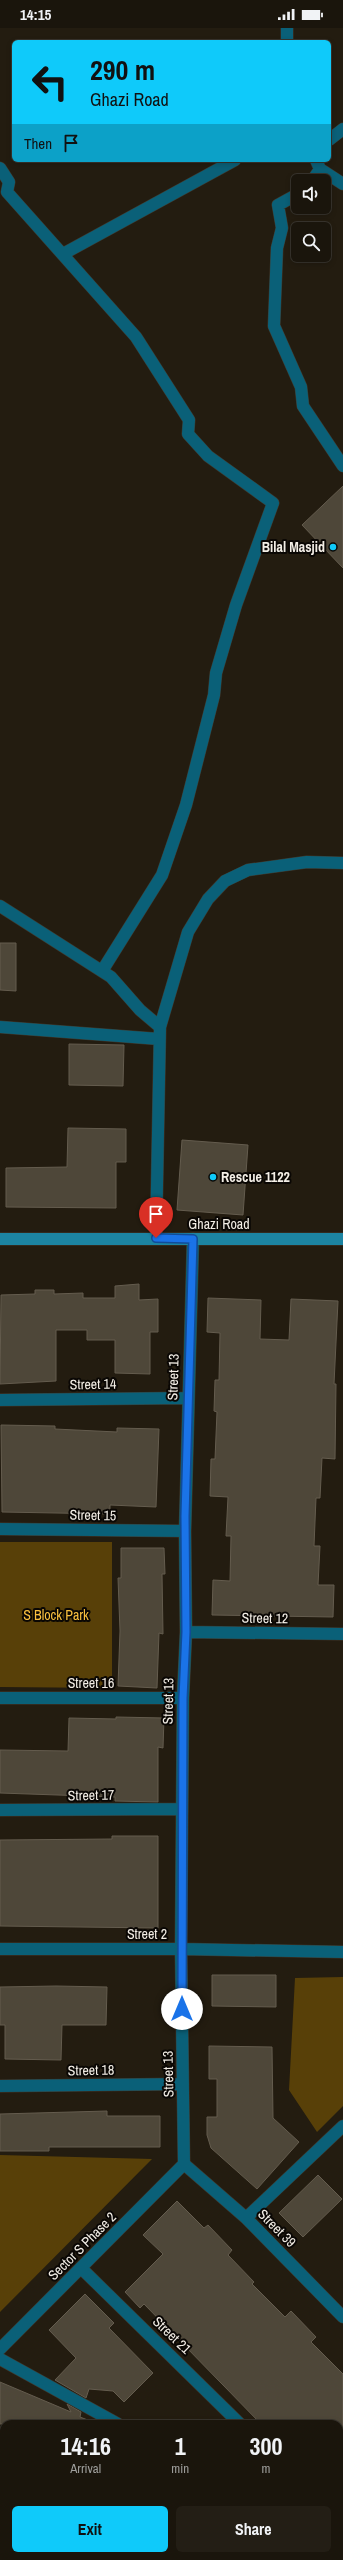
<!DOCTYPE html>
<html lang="en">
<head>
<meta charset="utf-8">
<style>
	:root { --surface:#1a150c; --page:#231e15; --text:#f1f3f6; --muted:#9f9f9d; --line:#38342d; --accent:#0fcafa }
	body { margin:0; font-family:"Archivo Narrow",sans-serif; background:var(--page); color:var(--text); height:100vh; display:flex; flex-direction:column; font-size:15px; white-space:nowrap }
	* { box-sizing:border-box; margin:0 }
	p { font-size:13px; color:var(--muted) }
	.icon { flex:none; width:22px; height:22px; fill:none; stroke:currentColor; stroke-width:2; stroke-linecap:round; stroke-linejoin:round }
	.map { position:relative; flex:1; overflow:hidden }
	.side { position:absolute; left:0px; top:2392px; width:343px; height:140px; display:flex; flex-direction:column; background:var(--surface); border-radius:12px 12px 0 0; box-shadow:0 2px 6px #0003,0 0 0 1px var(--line) }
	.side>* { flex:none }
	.guide { position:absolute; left:12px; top:12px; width:319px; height:122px; border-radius:6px; box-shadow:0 2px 6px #0003,0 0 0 1px var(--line); background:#0fcafa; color:#111; overflow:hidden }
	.fabs { position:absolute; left:291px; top:146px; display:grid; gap:8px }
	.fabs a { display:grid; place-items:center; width:40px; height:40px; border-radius:6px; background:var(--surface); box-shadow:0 2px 6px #0003,0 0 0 1px var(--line); font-size:20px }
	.pin { position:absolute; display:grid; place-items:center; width:34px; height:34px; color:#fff; margin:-41px -17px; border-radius:50% 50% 50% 0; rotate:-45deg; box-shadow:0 0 4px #0007 }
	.pin .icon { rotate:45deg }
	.me { position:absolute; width:44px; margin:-22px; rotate:0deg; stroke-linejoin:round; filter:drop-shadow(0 0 3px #0008) }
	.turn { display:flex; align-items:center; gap:14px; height:84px; padding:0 12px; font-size:18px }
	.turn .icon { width:52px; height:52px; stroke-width:2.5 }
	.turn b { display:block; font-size:28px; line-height:34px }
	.then { display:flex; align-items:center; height:38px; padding:0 12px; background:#0003; gap:8px; font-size:15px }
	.eta { display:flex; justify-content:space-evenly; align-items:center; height:68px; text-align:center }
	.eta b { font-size:24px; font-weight:700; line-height:28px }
	.primary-button { display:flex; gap:8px; margin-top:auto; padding:8px 12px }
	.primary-button a { flex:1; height:46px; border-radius:6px; background:var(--accent); color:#111; font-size:16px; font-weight:700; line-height:46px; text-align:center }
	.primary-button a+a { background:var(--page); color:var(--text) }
	.status { display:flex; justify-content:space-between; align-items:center; height:28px; padding:0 20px; background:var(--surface); direction:ltr }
	.status svg { height:11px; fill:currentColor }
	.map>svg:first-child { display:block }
	.green { fill:#584008 }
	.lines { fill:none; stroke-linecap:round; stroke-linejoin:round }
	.stream { stroke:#031016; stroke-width:5.5 }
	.building { fill:#4e4739; stroke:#645c4e }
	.street-casing { stroke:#40392e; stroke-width:13 }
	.secondary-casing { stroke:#40392e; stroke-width:13 }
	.street { stroke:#0a6078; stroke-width:12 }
	.secondary { stroke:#1c84a2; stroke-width:12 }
	.route-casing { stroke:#114b97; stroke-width:10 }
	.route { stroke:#1a73e8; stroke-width:7 }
	.poi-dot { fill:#0fcafa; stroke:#0a0704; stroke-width:1.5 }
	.labels { text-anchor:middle; stroke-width:4; stroke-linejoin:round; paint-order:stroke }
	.poi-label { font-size:14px; font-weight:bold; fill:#f3eee6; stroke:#0a0704; text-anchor:end }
	.street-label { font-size:14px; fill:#f3eee6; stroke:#0a0704 }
	.park-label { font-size:14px; fill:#fac03f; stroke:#0a0704 }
</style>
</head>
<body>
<div class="status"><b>14:15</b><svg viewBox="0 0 49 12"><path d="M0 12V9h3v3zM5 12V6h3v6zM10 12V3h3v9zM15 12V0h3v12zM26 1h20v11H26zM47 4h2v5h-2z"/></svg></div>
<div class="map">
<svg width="343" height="2532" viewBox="0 0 343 2532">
	<rect width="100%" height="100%" fill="#231c10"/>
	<path class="green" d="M0,1514H112V1660L0,1659Z
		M343,1949V2078L317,2104L289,2062L295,1950Z
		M0,2127L152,2131L0,2284Z"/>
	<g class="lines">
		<path class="stream" d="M0,2442L4,2444
			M213,2528L222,2532"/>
	</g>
	<path class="building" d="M343,458V540L302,497Z
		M0,915H16V963L0,962Z
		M69,1016L124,1017L123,1058L69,1057Z
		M68,1100L126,1101V1134H116V1180L6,1179V1140L67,1139Z
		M182,1112L248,1117L243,1187L177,1182Z
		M139,1256V1272L158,1271V1304H150V1346L115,1345V1312H87V1302H56V1353L0,1356L1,1267L35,1266V1262H54V1266L83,1265V1270H115V1258Z
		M208,1270L261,1272L260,1311L289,1312L291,1271L338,1273L334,1356H336L335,1431L322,1430L320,1470H316L314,1518H320L318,1557H334L333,1589L212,1587L213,1552L230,1553L231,1508H226L228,1469L210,1468L211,1431H215L217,1384L214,1383L215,1352H219L220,1305L207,1304Z
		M1,1397L55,1398V1401L117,1404V1400L159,1401L156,1479L110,1477V1486L2,1484Z
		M121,1520H164L165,1546H162L163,1606L159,1605L157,1660L118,1658L120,1603L118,1550H121Z
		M116,1689L164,1690L163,1720L158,1719V1774L115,1773V1769L0,1765V1722L68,1723L69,1690L116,1691Z
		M112,1808H158V1900L0,1898V1812L112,1811Z
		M212,1947H276V1979L212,1978Z
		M56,1958L107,1959L106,1997H62L61,2032L5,2031V1997H0V1959Z
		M209,2018L272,2019L273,2090L299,2114L257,2161L211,2120L207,2107V2089H217V2051H209Z
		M107,2083V2088H160V2119H49V2123H0V2086Z
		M318,2147L342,2171L303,2209L279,2185Z
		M177,2173L204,2200L208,2197L232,2222L228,2227L254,2254L252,2256L285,2289L291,2283L316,2309L311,2314L343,2346V2408L339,2404V2396H261L144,2276L140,2280L125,2264L163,2226L143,2207Z
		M85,2266L114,2295L109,2300L153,2345L124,2374L113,2363L89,2361L86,2370L55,2352L76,2330L49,2302Z
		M0,2354L71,2384L67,2376L81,2384L80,2389L98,2396H0Z"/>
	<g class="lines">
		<defs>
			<path id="street" d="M287,0V14
				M329,112L343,101
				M0,140L9,154L7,164L136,309L189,392L188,406L208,428L273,475L236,577L216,645L214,667L186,777L162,847L102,943
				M320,141L343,156
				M312,153L320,141L316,132
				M298,166L278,177L282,200L277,220L274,298L301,359L303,378L343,438
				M63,226L235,132
				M0,878L111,949L140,982L160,999
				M0,999L159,1011
				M156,1210L160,999L188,904L208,871L225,853L248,842L307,834L343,835
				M0,1372L187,1370
				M0,1501L185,1503
				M186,1604L343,1606
				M0,1670H183
				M0,1782L182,1781
				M0,1921H181L343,1924
				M0,2058L183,2056
				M184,2136L181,1921L183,1670L186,1604L185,1503L193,1211
				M184,2136L246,2190L343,2289
				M246,2190L343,2098
				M81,2240L240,2396
				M0,2321L184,2136
				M0,2331L118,2396
				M0,2457L4,2459
				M339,2497L343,2501"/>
			<path id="secondary" d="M0,1211H343"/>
		</defs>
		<use href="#street" class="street-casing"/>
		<use href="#secondary" class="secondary-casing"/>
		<use href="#street" class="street"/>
		<use href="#secondary" class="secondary"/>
	</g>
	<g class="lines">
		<defs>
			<path id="route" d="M156,1210L193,1211L185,1488L186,1604L183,1670L182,1981"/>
		</defs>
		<use href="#route" class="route-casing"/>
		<use href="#route" class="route"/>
	</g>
	<g class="poi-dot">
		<circle cx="333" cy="519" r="4"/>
		<circle cx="213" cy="1149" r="4"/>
	</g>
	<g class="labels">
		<g class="poi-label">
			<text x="325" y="524">Bilal Masjid</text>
			<text x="221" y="1154" text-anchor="start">Rescue 1122</text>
		</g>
		<g class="street-label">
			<text x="219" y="1201">Ghazi Road</text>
			<text transform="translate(173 1349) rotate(-88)" y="5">Street 13</text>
			<text transform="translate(93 1356) rotate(-1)" y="5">Street 14</text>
			<text transform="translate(93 1487) rotate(1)" y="5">Street 15</text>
			<text transform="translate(265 1590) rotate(1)" y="5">Street 12</text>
			<text x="91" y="1660">Street 16</text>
			<text transform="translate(168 1673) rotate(-89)" y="5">Street 13</text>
			<text transform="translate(91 1767) rotate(-1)" y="5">Street 17</text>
			<text x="147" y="1911">Street 2</text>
			<text transform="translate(91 2042) rotate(-1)" y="5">Street 18</text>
			<text transform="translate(168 2046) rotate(-91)" y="5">Street 13</text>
			<text transform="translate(277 2200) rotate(45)" y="5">Street 39</text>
			<text transform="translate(82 2218) rotate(-45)" y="5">Sector S Phase 2</text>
			<text transform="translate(172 2307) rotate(44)" y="5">Street 21</text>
		</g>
		<g class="park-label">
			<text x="56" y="1592">S Block Park</text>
		</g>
	</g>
</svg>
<div class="fabs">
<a><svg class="icon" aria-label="sound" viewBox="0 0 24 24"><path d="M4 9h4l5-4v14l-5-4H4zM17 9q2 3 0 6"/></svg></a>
<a><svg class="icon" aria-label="search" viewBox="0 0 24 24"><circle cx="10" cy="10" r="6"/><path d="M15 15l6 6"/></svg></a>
</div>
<div class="pin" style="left:156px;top:1210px;background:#d93025"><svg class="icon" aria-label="arrive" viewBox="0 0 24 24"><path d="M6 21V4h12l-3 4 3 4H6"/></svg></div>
<svg class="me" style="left:182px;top:1981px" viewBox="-20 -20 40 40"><circle r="19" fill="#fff"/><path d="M0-13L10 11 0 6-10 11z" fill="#1a73e8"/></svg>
<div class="guide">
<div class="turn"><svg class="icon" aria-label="left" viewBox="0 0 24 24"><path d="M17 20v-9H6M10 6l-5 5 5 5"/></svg><div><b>290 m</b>Ghazi Road</div></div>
<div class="then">Then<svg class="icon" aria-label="arrive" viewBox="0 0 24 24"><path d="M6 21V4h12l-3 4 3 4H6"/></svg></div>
</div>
<section class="side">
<div class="eta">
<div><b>14:16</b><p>Arrival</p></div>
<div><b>1</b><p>min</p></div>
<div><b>300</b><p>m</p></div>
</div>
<div class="primary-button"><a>Exit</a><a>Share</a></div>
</section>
</div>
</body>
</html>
